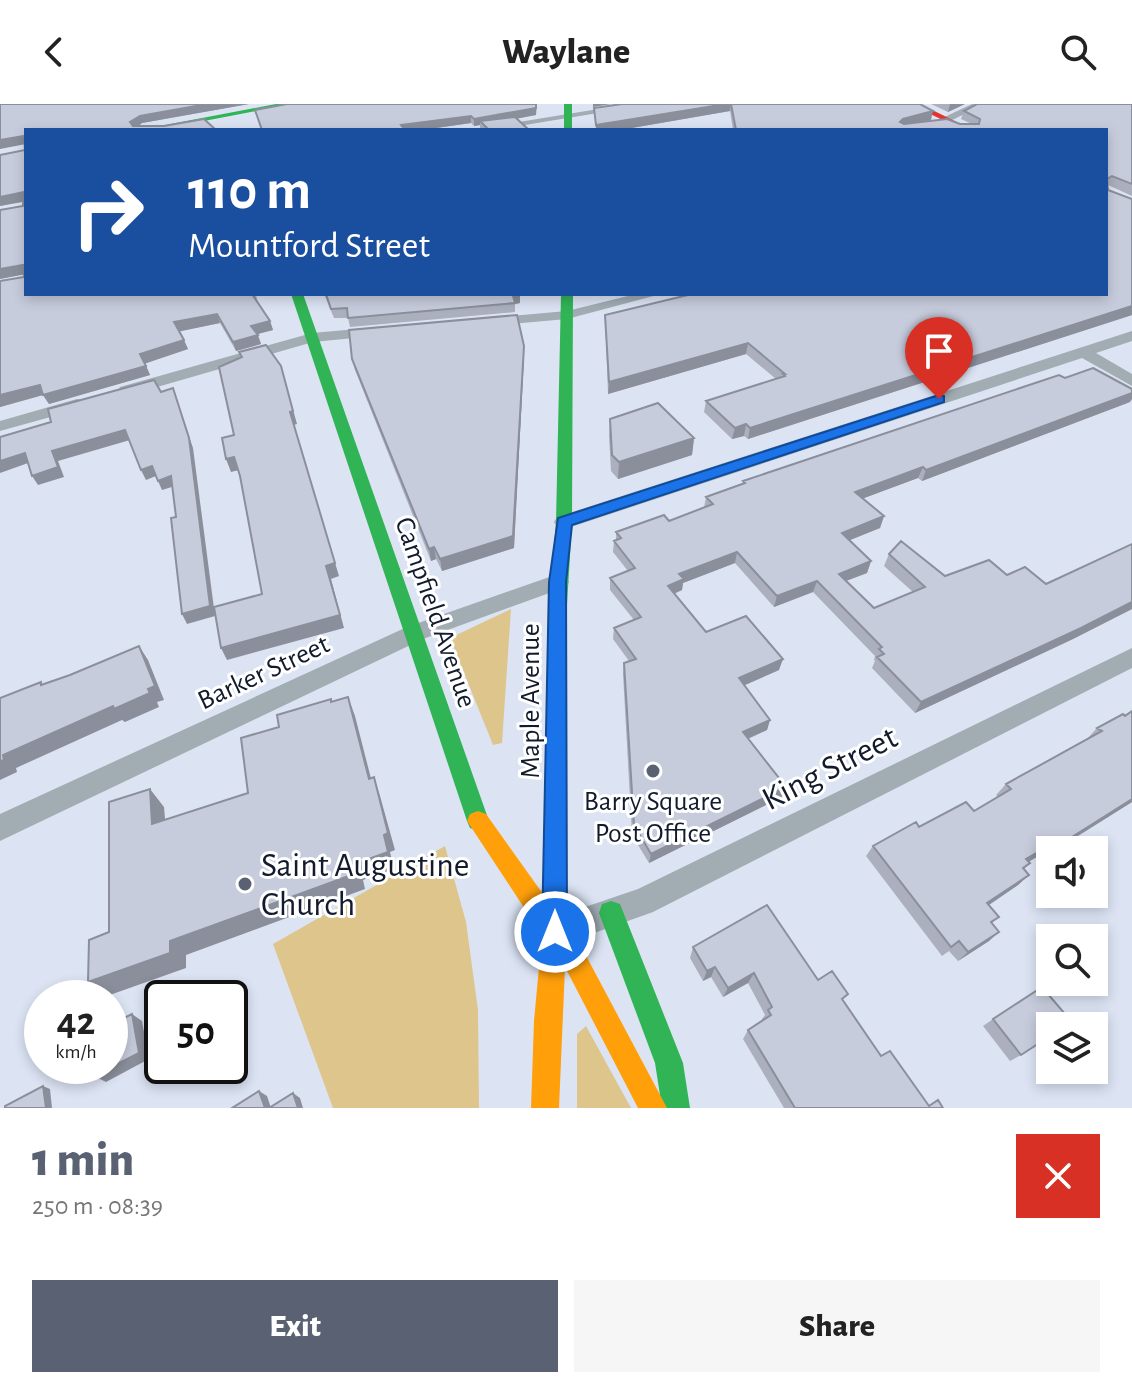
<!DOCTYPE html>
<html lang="en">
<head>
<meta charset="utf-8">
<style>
	:root { --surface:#fff; --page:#f6f6f6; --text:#222; --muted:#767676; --accent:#596173 }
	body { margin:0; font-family:"Alegreya Sans",sans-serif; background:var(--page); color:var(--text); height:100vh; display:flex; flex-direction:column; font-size:30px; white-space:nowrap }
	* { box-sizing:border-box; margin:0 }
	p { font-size:26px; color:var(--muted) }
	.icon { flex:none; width:44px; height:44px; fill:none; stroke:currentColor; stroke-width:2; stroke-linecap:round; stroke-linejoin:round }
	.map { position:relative; height:1004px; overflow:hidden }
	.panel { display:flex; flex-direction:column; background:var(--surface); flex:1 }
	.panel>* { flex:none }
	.hud { position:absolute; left:24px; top:24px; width:1084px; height:168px; border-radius:0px; box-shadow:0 4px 12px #0003; background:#1a4fa0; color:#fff; overflow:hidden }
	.tools { position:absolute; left:1036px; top:732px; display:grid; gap:16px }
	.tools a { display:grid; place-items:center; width:72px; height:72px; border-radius:0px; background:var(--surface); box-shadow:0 4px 12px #0003; font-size:40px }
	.speed { position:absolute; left:24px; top:876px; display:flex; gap:16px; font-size:40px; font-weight:700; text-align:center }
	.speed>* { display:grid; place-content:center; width:104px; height:104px; border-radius:50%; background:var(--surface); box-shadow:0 4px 12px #0003; line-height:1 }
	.speed small { font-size:20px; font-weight:400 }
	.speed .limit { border:4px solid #111; border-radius:12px; background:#fff; color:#111 }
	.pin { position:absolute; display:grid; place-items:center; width:68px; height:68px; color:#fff; margin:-82px -34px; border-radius:50% 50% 50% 0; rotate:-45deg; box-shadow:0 0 8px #0007 }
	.pin .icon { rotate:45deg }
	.me { position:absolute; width:88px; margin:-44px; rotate:0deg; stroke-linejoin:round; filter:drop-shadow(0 0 6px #0008) }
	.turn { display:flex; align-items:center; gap:28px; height:168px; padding:0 32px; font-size:36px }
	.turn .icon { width:104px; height:104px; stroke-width:2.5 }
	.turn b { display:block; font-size:56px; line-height:68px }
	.round { display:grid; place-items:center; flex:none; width:84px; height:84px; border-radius:0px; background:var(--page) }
	.headline { display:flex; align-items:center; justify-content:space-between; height:136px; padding:0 32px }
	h1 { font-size:48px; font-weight:800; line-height:60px; color:var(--accent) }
	.cta { display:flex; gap:16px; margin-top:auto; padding:16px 32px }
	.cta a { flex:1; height:92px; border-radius:0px; background:var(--accent); color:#fff; font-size:32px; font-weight:800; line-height:92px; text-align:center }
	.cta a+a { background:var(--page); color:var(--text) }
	header { display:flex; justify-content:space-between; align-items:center; height:104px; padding:0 32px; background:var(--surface); font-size:36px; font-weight:800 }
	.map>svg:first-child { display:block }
	.green { fill:#dec58c }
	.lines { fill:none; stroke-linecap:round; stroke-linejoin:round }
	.street { fill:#a1acb3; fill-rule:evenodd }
	.fast { fill:#30b455; fill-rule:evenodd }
	.slow { fill:#ff9f0a; fill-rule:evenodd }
	.jam { fill:#e5322d; fill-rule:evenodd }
	.wall { fill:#abafbe }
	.shaded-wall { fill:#8b8f9b }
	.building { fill:#c7ccdd; stroke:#8b8f9b; stroke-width:2 }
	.route { fill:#1a73e8; stroke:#114b97; stroke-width:2 }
	.poi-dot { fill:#596173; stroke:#fff; stroke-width:3 }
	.labels { text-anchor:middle; stroke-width:6; stroke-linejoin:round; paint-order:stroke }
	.street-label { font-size:28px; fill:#121b2d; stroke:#fff }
	.poi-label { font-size:28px; fill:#121b2d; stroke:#fff }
	.near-street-label { font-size:34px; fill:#121b2d; stroke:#fff }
	.near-poi-label { font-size:34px; fill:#121b2d; stroke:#fff; text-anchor:start }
</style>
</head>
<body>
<header><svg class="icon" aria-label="back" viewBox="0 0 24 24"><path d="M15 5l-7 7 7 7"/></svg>Waylane<svg class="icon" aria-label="search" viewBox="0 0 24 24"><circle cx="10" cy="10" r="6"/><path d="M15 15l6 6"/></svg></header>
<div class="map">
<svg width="1132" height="1004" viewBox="0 0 1132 1004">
	<rect width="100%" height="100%" fill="#dce4f4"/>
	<path class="green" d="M511,505L502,639L493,641L450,534Z
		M445,742L466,818L478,906L479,1004H333L273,840Z
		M586,922L631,1004H577V930Z"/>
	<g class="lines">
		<path class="street" d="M629,0H653L495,26H470Z
			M972,0H985L940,22L901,26L934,18Z
			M636,190H661L567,215L490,222L483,218L490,214L567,207Z
			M380,223L388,228L385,231L313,238L126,292L118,287L120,283L312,229Z
			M1132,227V237L1096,249L1132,270V282L1082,254L571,423H557L554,418L557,413Z
			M77,295L83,296L85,300L83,304L0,327V317Z
			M558,470L566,473L569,478L566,483L423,535L0,737V710L407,523Z
			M1132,544V564L653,808L555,843L544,839L540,828L544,817L638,785Z"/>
		<path class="fast" d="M276,0H293L157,26H139Z
			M564,0H572V26H564Z
			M291,190H303L489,717L486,724L478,727L470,724L467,717Z
			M561,190H573L572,418L567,501L558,508L549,501L556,418Z
			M611,797L620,800L683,959L690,1004H662L655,959L599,809L602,800Z"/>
		<path class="slow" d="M558,494L567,501V824L583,846L667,1004H638L565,863L559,1004H531L534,917L542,831L467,717L470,710L478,707L486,710L543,790L549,501Z"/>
		<path class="jam" d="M910,0H920L973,26H963Z"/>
	</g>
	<path class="wall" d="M0,0H249L142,19L139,22L26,190H256L257,196H256L270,217L273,226L257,230L261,240L236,247L220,219L179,227L188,245L145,259L150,271L49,300L43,291L0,303V177L24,173V170L0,175L23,98L0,102V51L25,46V40Z
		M622,0H920L931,16L921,18L960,20H972L961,15L964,7L1132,0V92L1108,81V86L1132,95V211L748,335L744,332L732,335L704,308L706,297L776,275L746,250L608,290L605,211L1106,190V26H733L730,7L620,26H596L594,4Z
		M931,0H965L948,8Z
		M255,6L536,11L517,14L529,26H480V21L474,22L471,19L422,26H261Z
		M324,190H520V199L515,200V208L350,223L348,214H334Z
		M524,253L514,444L442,467L436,455L431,457L355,266L352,255Z
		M1130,298L922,377L918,374L863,394L884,412L880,424L849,436L871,457L867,469L846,477L874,504L913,488L884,462L889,450L945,472L1007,471L1046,480L1132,440V505L1073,535L915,609L872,564L875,557L874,556L875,552L813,488L774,503L735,459L683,479L682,486L674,490L706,528L779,566L744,581L770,616L767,626L748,635L786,683L782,693L649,759L632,731L623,570L624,559L629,557L613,535L614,524L634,516L610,486V474L628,467L613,448L614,437L616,436V428L669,417L704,404L706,393L742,380L743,377Z
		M610,315L694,334L692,351L618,375L611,367L609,332Z
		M1132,607V698L1056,746L1050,745L1028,758L1030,759L1024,765L1029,771L1018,781L989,801L999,813L992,819L989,837L958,857L949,847L942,852L866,752L873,742L919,723L974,707L998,693L996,691L1006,680L1087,635L1097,624Z
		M693,843L818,876L843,896L881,952L928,1002L938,996L943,1004H784L743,935L748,926L763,917L762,915L765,911L748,879L723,893L711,873L703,877L690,854Z
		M993,915L1021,951L1010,957L983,922Z"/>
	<path class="shaded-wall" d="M207,0H249L142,19L133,25L130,18L140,12Z
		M537,0L536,11L484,21L480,17V21L474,22V15Z
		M593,0H611L593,3Z
		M726,0H731L730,7L620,26H596V21Z
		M950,0H965L948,8Z
		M933,7L931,16L900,23V18L903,15Z
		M471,12V19L422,26H402L401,21Z
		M24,32L26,40L0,45V36Z
		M24,88L26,97L0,102V93Z
		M23,161L26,170L0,175V165Z
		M520,190V199L515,200L513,192Z
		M1132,202V211L748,335L750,324Z
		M217,210L220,219L177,228L174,218Z
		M270,217L273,226L254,231L251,222Z
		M258,231L261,240L236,247L233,238Z
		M184,236L188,245L144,260L140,250Z
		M748,239L746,250L608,290L609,278Z
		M524,242V253L514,444L442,467L440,455Z
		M146,262L150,271L49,300L43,291L0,303V291L40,281Z
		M281,262L297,320L294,321L339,472L331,475L344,524L227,556L221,544L326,462L290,308Z
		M173,284L193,344L215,512L187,520L182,510Z
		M1132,289V295L1130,298L922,377L926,366Z
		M746,320L744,332L732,335L735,324Z
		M125,326L130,336L58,357L64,373L38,381L32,372L52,347Z
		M694,334L692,351L618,375L619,358Z
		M25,349L31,358L0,369V357Z
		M234,353L239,366L231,368L226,355Z
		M152,362L156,372L146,376L141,366Z
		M923,363L918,374L851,399L855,388Z
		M171,372L175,382L162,386L158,377Z
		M884,412L880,424L838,441L842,429Z
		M434,443L436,455L431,457L429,445Z
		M737,448L735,459L683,479L682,486L666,493L668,482L679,470Z
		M871,457L867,469L835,481L839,470Z
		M817,477L813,488L774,503L777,492Z
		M1132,498V505L1073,535L915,609L921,598Z
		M139,542L148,556L164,596L157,598L159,603L125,618L122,616L16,664L17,668L0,676V657L3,651Z
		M783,555L779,566L736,585L739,574Z
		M348,593L355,612L376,694L369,675Z
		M770,616L767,626L740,638L743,628Z
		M374,673L380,692L395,746L390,748L394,765L363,776L365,785L186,851V864L107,892L88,878L170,837L355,760Z
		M786,683L782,693L649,759L651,750Z
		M150,685L164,703L167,738L152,720Z
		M1132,695V698L1055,746L1064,738Z
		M1061,735L1050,745L1015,766L1026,755Z
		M1029,771L1018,781L977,809L987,799Z
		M999,828L989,837L958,857L968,848Z
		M715,863L711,873L703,877L707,867Z
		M754,869L748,879L723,893L728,884Z
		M132,910L142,917L149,955L106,978L94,972Z
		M43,982L50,985L52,1004H46Z
		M259,987L267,992L271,1004H265Z
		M293,989L300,994L303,1004H298Z"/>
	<path class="building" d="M0,0H207L140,12L130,18L133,22H164L204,15L216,26H26V190H252L270,217L251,222L258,231L233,238L217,210L174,218L184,236L140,250L146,262L43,291L40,281L0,291V177L24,173L23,161L0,165V106L23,102L24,88L0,93V51L25,46L24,32L0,36Z
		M287,0H536V4L474,15L471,12L401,21L405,26H262L255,6Z
		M622,0H726L596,21L594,4Z
		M731,0H920L933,7L903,15L900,18L904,20L947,15L960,20H979L980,15L964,7L977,0H1132V80L1112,72L1107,75L1108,86L1132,95V202L750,324L746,320L735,324L706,297L785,272L783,270H785L748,239L609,278L605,211L692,190H1106V26H736Z
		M515,13L529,26H489L480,17Z
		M326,190H520L513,192L515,199L348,214L347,204L331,205Z
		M517,211L524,242L513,432L440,455L434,443L429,445L352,255L349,226Z
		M266,241L281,262L293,307L290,308L335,459L326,462L340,511L221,544L214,503L262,490L240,372L234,353L226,355L222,334L234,331L219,263L242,253L239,248Z
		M1093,264L1132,285V289L926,366L923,363L855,388L884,412L842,429L871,457L839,470L874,504L925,483L889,450L901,437L945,472L989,456L1007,471L1025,463L1046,480L1132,440V498L1081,524L921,598L877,553L884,550L879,545L882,543L817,477L777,492L737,448L679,470L684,475L668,482L706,528L746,512L783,555L739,574L770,616L743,628L786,683L651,750L634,721L624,559L636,555L614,524L641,513L610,474L635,464L614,437L621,434L616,428L664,411L669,417L713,400L706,393L745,379L743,377L1059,271L1065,274Z
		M154,276L161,288L173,284L189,334L210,502L182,510L171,414L176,413L171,372L158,377L152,362L141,366L125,326L52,347L58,363L32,372L25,349L0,357V333L51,318L48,305Z
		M658,299L694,334L619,358L612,351L610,315Z
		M139,542L155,582L148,585L150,589L114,605L113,602L3,651L4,656L0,657V594L41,578V581L70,571Z
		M348,593L369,675L374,673L388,729L384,731L388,748L355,760L357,769L170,837V849L88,878L89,836L109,828V698L150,685L152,720L248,689L241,634L279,623L277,611L331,595V598Z
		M1132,607V695L1064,738L1061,735L1026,755L1030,759L1023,764L1029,771L987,799L999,813L991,818L999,828L968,848L959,837L951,843L873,742L916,718L919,723L966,698L974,707L1011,685L1006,680L1102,627L1097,624L1123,610L1125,612Z
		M767,801L818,876L832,867L848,890L842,895L881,952L890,947L929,1002L938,996L943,1004H795L748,926L771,911L768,906L772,903L754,869L728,884L715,863L707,867L693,843Z
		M1042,883L1071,917L1064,922H1050V932L1021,951L993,915Z
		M132,910L139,949L94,972L93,962H110V921Z
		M43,982L46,1004H5V1002Z
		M259,987L265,1004H232Z
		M293,989L298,1004H269Z"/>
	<path class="route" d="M939,291L944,292V298L572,421L566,478L567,828L564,836L555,840L546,836L542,828L549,478L558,414Z"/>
	<g class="poi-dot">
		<circle cx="653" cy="667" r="8"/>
		<circle cx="245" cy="780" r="8"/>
	</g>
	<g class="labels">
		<g class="street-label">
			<text transform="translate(437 508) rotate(71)" y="10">Campfield Avenue</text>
			<text transform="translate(263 567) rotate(-25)" y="10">Barker Street</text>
			<text transform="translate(529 597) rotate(-90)" y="10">Maple Avenue</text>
		</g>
		<g class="poi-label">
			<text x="653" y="706">Barry Square<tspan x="653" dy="32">Post Office</tspan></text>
		</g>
		<g class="near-street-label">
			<text transform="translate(829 663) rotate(-27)" y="12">King Street</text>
		</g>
		<g class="near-poi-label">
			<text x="261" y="772">Saint Augustine<tspan x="261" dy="39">Church</tspan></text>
		</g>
	</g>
</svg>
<div class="tools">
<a><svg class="icon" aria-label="sound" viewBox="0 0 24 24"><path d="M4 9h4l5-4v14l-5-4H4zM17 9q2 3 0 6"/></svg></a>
<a><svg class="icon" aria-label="search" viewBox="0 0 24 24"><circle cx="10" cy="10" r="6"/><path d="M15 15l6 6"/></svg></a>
<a><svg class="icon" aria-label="layers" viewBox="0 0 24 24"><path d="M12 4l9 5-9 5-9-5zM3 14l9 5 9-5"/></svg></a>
</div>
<div class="speed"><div>42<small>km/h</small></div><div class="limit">50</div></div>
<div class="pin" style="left:939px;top:295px;background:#d93025"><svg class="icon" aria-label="arrive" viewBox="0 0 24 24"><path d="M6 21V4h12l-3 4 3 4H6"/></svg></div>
<svg class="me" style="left:555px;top:828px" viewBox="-20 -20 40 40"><circle r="17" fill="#1a73e8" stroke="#fff" stroke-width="3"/><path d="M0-11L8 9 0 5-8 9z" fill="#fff"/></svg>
<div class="hud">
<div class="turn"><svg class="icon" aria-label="right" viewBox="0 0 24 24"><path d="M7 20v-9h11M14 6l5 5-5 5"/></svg><div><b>110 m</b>Mountford Street</div></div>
</div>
</div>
<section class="panel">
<div class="headline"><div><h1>1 min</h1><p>250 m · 08:39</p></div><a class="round" style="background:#d93025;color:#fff"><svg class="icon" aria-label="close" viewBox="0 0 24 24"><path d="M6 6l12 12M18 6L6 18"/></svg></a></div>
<div class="cta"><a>Exit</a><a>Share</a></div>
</section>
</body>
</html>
